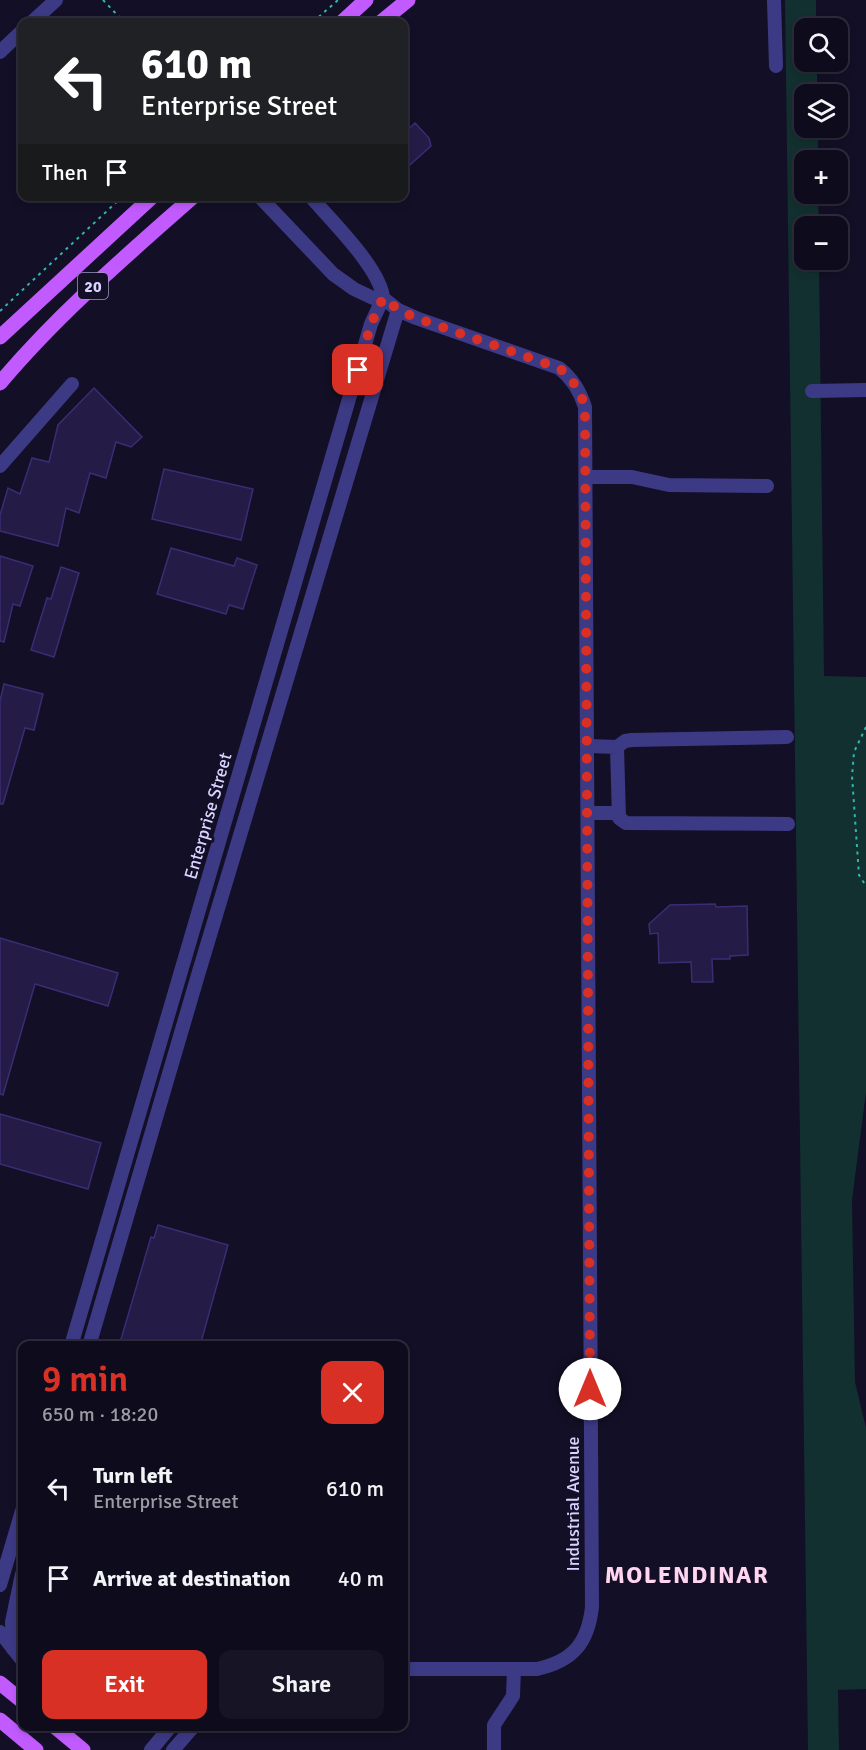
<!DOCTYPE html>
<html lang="en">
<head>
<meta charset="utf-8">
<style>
	:root { --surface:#0e0b1c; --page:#171425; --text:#f1f3f6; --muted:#9b9ba3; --line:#2e2b3b; --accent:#d93025 }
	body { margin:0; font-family:Signika,sans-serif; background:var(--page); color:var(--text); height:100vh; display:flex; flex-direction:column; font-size:22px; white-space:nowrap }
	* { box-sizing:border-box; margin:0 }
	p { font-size:20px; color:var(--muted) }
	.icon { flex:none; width:33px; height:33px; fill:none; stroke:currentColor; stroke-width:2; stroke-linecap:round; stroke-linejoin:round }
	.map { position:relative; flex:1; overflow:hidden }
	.sheet { position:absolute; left:18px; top:1341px; width:390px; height:390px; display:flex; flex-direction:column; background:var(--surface); border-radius:12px; box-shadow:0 3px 9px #0003,0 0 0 2px var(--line) }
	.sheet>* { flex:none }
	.banner { position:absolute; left:18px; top:18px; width:390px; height:183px; border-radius:12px; box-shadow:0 3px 9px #0003,0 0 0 2px var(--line); background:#202124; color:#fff; overflow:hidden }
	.tools { position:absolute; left:794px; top:18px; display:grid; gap:12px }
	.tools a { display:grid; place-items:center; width:54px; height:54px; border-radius:12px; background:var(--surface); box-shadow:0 3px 9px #0003,0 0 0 2px var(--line); font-size:30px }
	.pin { position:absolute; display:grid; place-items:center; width:51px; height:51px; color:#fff; margin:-26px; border-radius:12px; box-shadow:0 3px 9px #0006 }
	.me { position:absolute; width:66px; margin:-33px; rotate:0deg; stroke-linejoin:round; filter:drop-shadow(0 0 4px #0008) }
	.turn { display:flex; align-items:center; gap:21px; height:126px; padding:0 24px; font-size:27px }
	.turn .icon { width:78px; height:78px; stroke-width:2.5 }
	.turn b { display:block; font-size:42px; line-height:51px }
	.then { display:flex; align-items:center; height:57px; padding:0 24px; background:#0003; gap:12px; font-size:22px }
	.round { display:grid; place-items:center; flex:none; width:63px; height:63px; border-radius:12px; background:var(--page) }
	.head { display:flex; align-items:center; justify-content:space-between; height:102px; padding:0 24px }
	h1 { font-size:36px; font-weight:600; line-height:45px; color:var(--accent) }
	.button { display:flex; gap:12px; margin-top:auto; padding:12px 24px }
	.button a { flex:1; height:69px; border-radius:12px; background:var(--accent); color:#fff; font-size:24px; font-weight:600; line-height:69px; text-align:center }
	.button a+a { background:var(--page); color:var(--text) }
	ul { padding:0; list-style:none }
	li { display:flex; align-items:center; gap:18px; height:90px; padding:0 24px }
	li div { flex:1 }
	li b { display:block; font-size:22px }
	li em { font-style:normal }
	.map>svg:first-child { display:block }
	.green { fill:#12302f }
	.building { fill:#241b47; stroke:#3b2d73; stroke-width:1.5 }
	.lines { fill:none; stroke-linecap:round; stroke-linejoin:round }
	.path { stroke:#2fb8b0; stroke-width:2; stroke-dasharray:3 4.5; stroke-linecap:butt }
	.minor { stroke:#3d3a85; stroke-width:14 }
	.major { stroke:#c25bff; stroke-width:15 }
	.route { stroke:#d93025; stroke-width:10; stroke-dasharray:0 18 }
	.labels { text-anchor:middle; stroke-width:6; stroke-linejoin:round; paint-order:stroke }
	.shield { fill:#130f26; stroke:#9e99be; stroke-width:1.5 }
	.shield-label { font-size:16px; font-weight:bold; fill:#d9d4ff }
	.street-label { font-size:18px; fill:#d9d4ff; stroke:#130f26 }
	.district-label { font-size:24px; font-weight:bold; letter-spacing:1.5px; fill:#ffd6f0; stroke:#130f26 }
</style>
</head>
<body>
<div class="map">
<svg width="866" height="1750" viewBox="0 0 866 1750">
	<rect width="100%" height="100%" fill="#130f26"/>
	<path class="green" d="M785,0H816V28H804V62H817V94H804V128H818V160H804V194H818L819,226H804V260H819L824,676L866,677V1092L852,1200L855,1382L866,1428V1689L838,1690L839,1750H808Z"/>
	<path class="building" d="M415,123L429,138L431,146L404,170V133Z
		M94,388L142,437L131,447L116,442L106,478L90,473L79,513L66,508L58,546L0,531V515L8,488L20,494L32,458L49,462L58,425Z
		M164,469L253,489L241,540L152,519Z
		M171,548L234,566L237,558L257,565L243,609L229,605L226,614L157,594Z
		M0,556L33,566L20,606L13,604L4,642L0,641Z
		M61,567L79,573L54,657L31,650L47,598L51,599Z
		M4,684L43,694L34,730L25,728L3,804H0V701Z
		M715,904L716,907L747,906L748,955L730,956V959H712L713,982H692L691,962L659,963L658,933L650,934L649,924L670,905Z
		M0,938L118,973L108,1006L35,984L3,1095L0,1094Z
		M0,1114L101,1143L88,1189L0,1164Z
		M158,1225L228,1245L200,1346H119L151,1237L154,1238Z"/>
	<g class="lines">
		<path class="path" d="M103,0L124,22
			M313,22L338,0
			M0,311L123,196
			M866,727L854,752L852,776L859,875L866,886"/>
		<path class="minor" d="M774,0L776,66
			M32,22L56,0
			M0,52L22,31
			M259,196L333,274L354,289L373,298H383L398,310L416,318L559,368C572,378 580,391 585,407L592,1607C588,1643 573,1661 537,1669H404
			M310,196C330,219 381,269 383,298
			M812,391L866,390
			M0,466L72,384
			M586,477H632L669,485L767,486
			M787,737L632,740L625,741L617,747L619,818L626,823L788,824
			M588,746L617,747
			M588,813H619
			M71,1346L371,324L383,298
			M89,1346L198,975L398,310
			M0,1585L22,1511
			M0,1632L22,1660
			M13,1649L12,1622L22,1574
			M151,1750L171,1726
			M173,1750L194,1726
			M494,1750V1725L513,1696L514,1669"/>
		<path class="major" d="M342,22L366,0
			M381,22L408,0
			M0,337L153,196
			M0,383C58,314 126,256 194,196
			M0,1683L22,1701
			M0,1720L36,1750
			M54,1726L83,1750"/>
	</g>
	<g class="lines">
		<path class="route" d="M358,370L371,324L383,298L399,310L416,318L559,368C572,378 580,391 585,407L590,1389"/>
	</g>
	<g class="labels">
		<rect class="shield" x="78" y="273" width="30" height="26" rx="4.5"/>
		<g class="shield-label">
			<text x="93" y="292">20</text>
		</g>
		<g class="street-label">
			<text transform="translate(208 816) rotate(-74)" y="6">Enterprise Street</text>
			<text transform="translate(573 1504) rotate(-90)" y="6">Industrial Avenue</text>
		</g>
		<g class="district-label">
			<text x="687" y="1583">MOLENDINAR</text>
		</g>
	</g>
</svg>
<div class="tools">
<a><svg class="icon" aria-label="search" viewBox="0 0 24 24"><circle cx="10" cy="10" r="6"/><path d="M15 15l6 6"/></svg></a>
<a><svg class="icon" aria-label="layers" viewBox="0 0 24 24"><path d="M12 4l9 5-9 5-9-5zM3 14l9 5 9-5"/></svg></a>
<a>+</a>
<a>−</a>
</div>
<div class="pin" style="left:358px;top:370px;background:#d93025"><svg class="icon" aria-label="arrive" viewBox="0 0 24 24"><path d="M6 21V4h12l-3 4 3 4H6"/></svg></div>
<svg class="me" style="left:590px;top:1389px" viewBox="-20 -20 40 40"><circle r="19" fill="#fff"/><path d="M0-13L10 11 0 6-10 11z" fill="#d93025"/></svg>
<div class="banner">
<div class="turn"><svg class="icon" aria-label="left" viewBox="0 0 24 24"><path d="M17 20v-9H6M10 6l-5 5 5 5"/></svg><div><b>610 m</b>Enterprise Street</div></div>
<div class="then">Then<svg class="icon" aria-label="arrive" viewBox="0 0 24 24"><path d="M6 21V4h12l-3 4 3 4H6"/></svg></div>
</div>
<section class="sheet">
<div class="head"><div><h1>9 min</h1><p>650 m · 18:20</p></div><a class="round" style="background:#d93025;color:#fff"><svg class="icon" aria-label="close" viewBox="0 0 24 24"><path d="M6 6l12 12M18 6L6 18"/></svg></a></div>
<ul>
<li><svg class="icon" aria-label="left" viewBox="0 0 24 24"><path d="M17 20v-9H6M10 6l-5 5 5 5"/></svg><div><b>Turn left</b><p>Enterprise Street</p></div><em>610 m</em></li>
<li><svg class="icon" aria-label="arrive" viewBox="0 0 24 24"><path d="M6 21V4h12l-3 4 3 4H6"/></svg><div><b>Arrive at destination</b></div><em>40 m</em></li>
</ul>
<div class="button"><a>Exit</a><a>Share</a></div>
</section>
</div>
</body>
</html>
